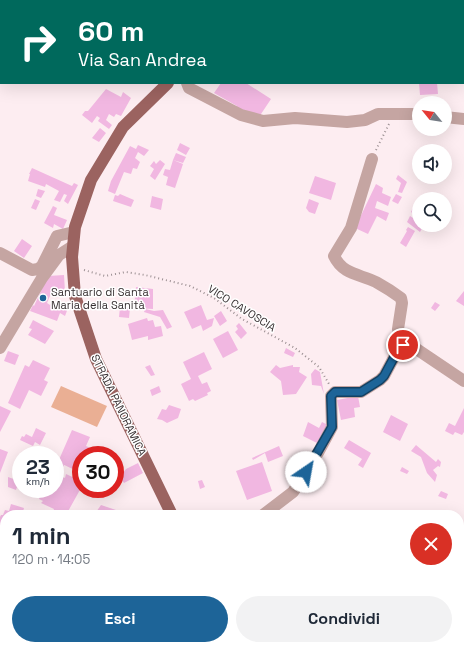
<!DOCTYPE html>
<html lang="it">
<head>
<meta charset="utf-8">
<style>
	:root { --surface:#fff; --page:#f2f2f3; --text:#1f2937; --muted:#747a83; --accent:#1d6498 }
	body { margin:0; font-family:"Space Grotesk",sans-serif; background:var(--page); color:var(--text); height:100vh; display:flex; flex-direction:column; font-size:15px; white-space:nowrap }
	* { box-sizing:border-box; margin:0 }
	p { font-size:13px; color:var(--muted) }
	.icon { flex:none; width:22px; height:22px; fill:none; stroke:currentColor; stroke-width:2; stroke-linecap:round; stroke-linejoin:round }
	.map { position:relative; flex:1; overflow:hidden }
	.drawer { position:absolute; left:0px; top:510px; width:464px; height:140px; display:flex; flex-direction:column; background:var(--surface); border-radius:16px 16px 0 0; box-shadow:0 4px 16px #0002 }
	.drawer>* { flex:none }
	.hud { position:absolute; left:0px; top:0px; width:464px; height:84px; box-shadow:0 4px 16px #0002; background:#00695c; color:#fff; overflow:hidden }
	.needle { width:26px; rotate:300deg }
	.tools { position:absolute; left:412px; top:96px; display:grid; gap:8px }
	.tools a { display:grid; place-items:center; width:40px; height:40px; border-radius:50%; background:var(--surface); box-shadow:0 4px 16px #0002; font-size:20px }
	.speed { position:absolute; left:12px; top:446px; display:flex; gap:8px; font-size:20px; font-weight:700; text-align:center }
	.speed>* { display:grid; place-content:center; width:52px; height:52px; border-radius:50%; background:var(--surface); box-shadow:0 4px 16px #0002; line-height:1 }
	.speed small { font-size:10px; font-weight:400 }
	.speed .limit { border:6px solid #d22; background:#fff; color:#111 }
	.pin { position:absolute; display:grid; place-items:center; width:34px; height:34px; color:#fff; margin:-17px; border:2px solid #fff; border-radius:50%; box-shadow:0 1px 4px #0007 }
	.me { position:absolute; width:44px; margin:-22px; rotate:33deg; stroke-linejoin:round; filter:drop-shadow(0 0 3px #0008) }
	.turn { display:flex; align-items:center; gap:14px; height:84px; padding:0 12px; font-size:18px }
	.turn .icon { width:52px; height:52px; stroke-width:2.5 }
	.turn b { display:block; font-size:28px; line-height:34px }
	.round { display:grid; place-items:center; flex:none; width:42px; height:42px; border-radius:21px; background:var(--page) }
	.headline { display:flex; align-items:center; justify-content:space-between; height:68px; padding:0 12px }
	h1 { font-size:24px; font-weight:700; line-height:30px }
	.action { display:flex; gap:8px; margin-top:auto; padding:8px 12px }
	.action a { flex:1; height:46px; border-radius:24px; background:var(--accent); color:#fff; font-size:16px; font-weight:700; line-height:46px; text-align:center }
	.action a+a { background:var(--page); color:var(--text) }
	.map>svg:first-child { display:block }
	.green { fill:#eaaf94 }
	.building { fill:#f1b7e1 }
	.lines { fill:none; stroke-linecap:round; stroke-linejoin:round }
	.path { stroke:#9c9093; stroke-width:2; stroke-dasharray:1 3; stroke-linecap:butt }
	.minor { stroke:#c5a5a2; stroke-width:12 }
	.major { stroke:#9b6360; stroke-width:12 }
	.route-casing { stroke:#134163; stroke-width:10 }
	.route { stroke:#1d6498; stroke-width:7 }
	.poi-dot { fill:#1d6498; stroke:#fff; stroke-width:1.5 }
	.labels { text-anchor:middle; stroke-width:3; stroke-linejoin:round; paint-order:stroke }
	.poi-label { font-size:11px; fill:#373032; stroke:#fff; text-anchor:start }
	.street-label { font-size:11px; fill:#373032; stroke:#fff }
</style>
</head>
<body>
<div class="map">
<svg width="464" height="650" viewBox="0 0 464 650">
	<rect width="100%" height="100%" fill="#fdedf1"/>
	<path class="green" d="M61,386L107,406L97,427L51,407Z"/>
	<path class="building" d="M221,83H246L271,99L259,117L235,108L237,106L214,93Z
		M419,83H437L438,94L420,95Z
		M106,89L121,97L123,92L131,98L121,116L116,114L114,117L109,114L106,120L112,125L109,129L98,121L100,118L97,116L92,123L82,115L85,111H88Z
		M100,128L106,133L99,142L92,138Z
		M180,143L190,148L186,155L177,150Z
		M138,145L149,150L144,156L138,152L135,158L140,162L137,169L133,168L131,174L124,172L115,194L108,191L111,181L130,146L136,149Z
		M176,153L186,157L183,163L173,160Z
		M160,160L165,164L155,180L150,176L154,169L150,166L154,161L156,164Z
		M173,160L183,164L175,188L166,185L168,177L163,175L165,169L170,170Z
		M32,168L72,186L74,183L78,185L68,204L64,201L67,195L64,194L60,202L54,200L59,191L46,184L45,187L28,181L30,174H29Z
		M398,175L407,182L402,193L398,192L401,183L396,179Z
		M315,176L336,183L331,200L309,193Z
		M376,184L383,188L382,193L391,197L388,206L377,201L375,208L389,213L386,221L377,216L368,234L355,228Z
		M38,189L45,191L41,198L36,196Z
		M120,194L134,200L131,207L113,201L115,195L118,196Z
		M396,194L402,197L398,204L392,201Z
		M152,196L163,199L161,210L150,207Z
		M35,199L40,201L36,210L31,208Z
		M309,199L319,203L315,214L309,212L306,208Z
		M53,206L57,208L54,215L67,220L63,229L54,224L53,228L44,223Z
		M413,208L419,211V225H424L420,232L407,222L410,216L416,220L418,217L411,212Z
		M408,227L415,231L406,247L400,243L407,231L406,230Z
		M22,239L32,246L24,258L14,251Z
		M64,275L65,292L59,289V291L53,289L47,303L50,305L52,302L63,308V306L68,308L65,316L60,313L57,321L30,311L33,305L34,306L48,276Z
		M136,287L153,289V309L134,308Z
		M464,291V306L456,301Z
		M435,302L440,305L435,311L431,308Z
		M201,305L207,320L214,318L212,326L203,331L201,325L192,329L184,312Z
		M120,307L130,308L129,318L119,317Z
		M145,309L154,311L163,310L172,327L167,329L160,317L144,312Z
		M221,311L227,321L220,326L214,316Z
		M147,318L148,321L153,320L155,327L161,326L163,336L148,340V336L132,340L128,324Z
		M33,320L54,331L45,344L28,335L32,329L29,328Z
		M239,323L247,333L241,339L235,332L238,329L236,326Z
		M228,331L238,350L223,358L213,339Z
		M286,348L295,353L293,357L284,353Z
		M8,351L19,355L15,365L4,361Z
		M204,352L212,369L198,376L202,384L207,382L211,391L207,393L208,395L195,401L193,399L189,401L181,384L191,379L183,362Z
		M33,360L50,368L44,380L48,382L41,396L29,390L20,409L8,403L25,365L29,367Z
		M150,365L155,375L151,376L145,367Z
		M276,365L280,368L293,365V367H300L299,372L307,377L296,394L283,395L281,381L270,372Z
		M315,369L320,372L324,394L321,386L312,385L311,374Z
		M159,386L161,392L152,396L150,390Z
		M358,396L360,407L354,408L355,417L341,420L337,400Z
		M169,405L181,409L178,418L167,423L162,420L157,419L162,409L166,410Z
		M0,406L11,411L0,432Z
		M464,408V432L462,435L455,432L453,435L445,431L449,423L455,426Z
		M391,415L408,424L400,441L383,432Z
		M308,422L319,428L322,422L330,426L317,443L303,436Z
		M36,428L46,433L40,445L35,442L33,446L20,440L22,436L24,437L26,434L32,437Z
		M72,430L90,437L86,446L99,452L97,455H81V473L58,462Z
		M349,440L371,453L363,468L358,465L362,459L344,448Z
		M416,445L436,462L438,459L441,462L440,467L438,466L433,470L437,475L435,482L427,473L421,457L411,451Z
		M279,446L283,456L268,462L265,453L253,460L252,458Z
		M0,449L8,452L0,473Z
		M55,461L64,465L59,475L55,473Z
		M262,462L272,491L247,500L236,471Z
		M138,463L143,473L124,483L120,477L126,469Z
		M402,467L409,471L407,474L400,471Z
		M66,474L81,481V488L66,515H60L53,512L54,509L41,503L43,501L39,499L42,492L36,489H55V479L58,480L61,476L65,478Z
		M8,477L19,481L16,490L8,487Z
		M202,480L205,487L200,489L198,481Z
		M441,491L448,494L446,499L438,496Z
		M11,504L24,508L22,515H5V534L0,533V517L1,515H3L5,510L9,511Z
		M101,505L122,512L121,515H94Z
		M0,569H5V580H0Z
		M141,645H168L164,650H142L144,647Z
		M205,645H221L224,647L225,645H242L239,650H204Z
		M287,645H351L353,650H344V648L339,650H290L292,647Z"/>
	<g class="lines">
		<path class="path" d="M376,150L389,124
			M84,270L105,276L126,272L145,275L190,286L214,298L242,319L295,348L319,367L329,384"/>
		<path class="minor" d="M187,83L189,88L241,115L263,121L295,118L347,122L365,120L378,114H419
			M445,117L464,119
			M372,159L351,228L334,256C343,275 360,274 376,282C385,287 393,292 401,298L402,303L398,329L403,345
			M0,253L32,270L38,269L42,266L57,236L74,232
			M0,348L42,278L59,255L73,246
			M263,515L293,492L319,451L332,427L331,396L335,392H361L380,380L384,376L398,350L403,345L415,348L464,381
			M459,607L464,603
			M411,650L416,645"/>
		<path class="major" d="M246,1L247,0
			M168,83L123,127L91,180L75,227L72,257L75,296L96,359L172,515
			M192,650V645"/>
	</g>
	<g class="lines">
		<defs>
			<path id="route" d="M306,472L332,427L331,396L335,392H361L380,380L384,376L398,350L403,345"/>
		</defs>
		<use href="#route" class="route-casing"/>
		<use href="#route" class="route"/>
	</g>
	<circle class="poi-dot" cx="43" cy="298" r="4"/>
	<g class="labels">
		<g class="poi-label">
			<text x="51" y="296">Santuario di Santa<tspan x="51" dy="13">Maria della Sanità</tspan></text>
		</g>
		<g class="street-label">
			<text transform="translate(242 308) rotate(32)" y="4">VICO CAVOSCIA</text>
			<text transform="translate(119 405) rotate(64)" y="4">STRADA PANORAMICA</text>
		</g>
	</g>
</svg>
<div class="tools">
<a><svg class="needle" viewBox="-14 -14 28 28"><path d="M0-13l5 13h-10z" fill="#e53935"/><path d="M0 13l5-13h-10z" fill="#747a83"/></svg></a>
<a><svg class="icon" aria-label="sound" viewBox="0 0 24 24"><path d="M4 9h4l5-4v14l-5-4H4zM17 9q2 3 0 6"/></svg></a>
<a><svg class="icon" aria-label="search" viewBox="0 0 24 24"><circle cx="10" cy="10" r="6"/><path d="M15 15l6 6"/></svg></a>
</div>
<div class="speed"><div>23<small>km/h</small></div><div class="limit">30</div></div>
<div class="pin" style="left:403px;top:345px;background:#d93025"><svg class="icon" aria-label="arrive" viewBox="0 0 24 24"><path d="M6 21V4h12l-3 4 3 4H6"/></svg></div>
<svg class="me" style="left:306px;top:472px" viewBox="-20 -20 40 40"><circle r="19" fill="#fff"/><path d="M0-13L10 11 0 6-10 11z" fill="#1d6498"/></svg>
<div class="hud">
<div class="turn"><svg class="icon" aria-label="right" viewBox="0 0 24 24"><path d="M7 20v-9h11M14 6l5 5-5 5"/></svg><div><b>60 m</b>Via San Andrea</div></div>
</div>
<section class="drawer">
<div class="headline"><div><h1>1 min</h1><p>120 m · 14:05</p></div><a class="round" style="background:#d93025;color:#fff"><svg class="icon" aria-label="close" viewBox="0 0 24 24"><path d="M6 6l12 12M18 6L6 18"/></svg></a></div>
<div class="action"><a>Esci</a><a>Condividi</a></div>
</section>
</div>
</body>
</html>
